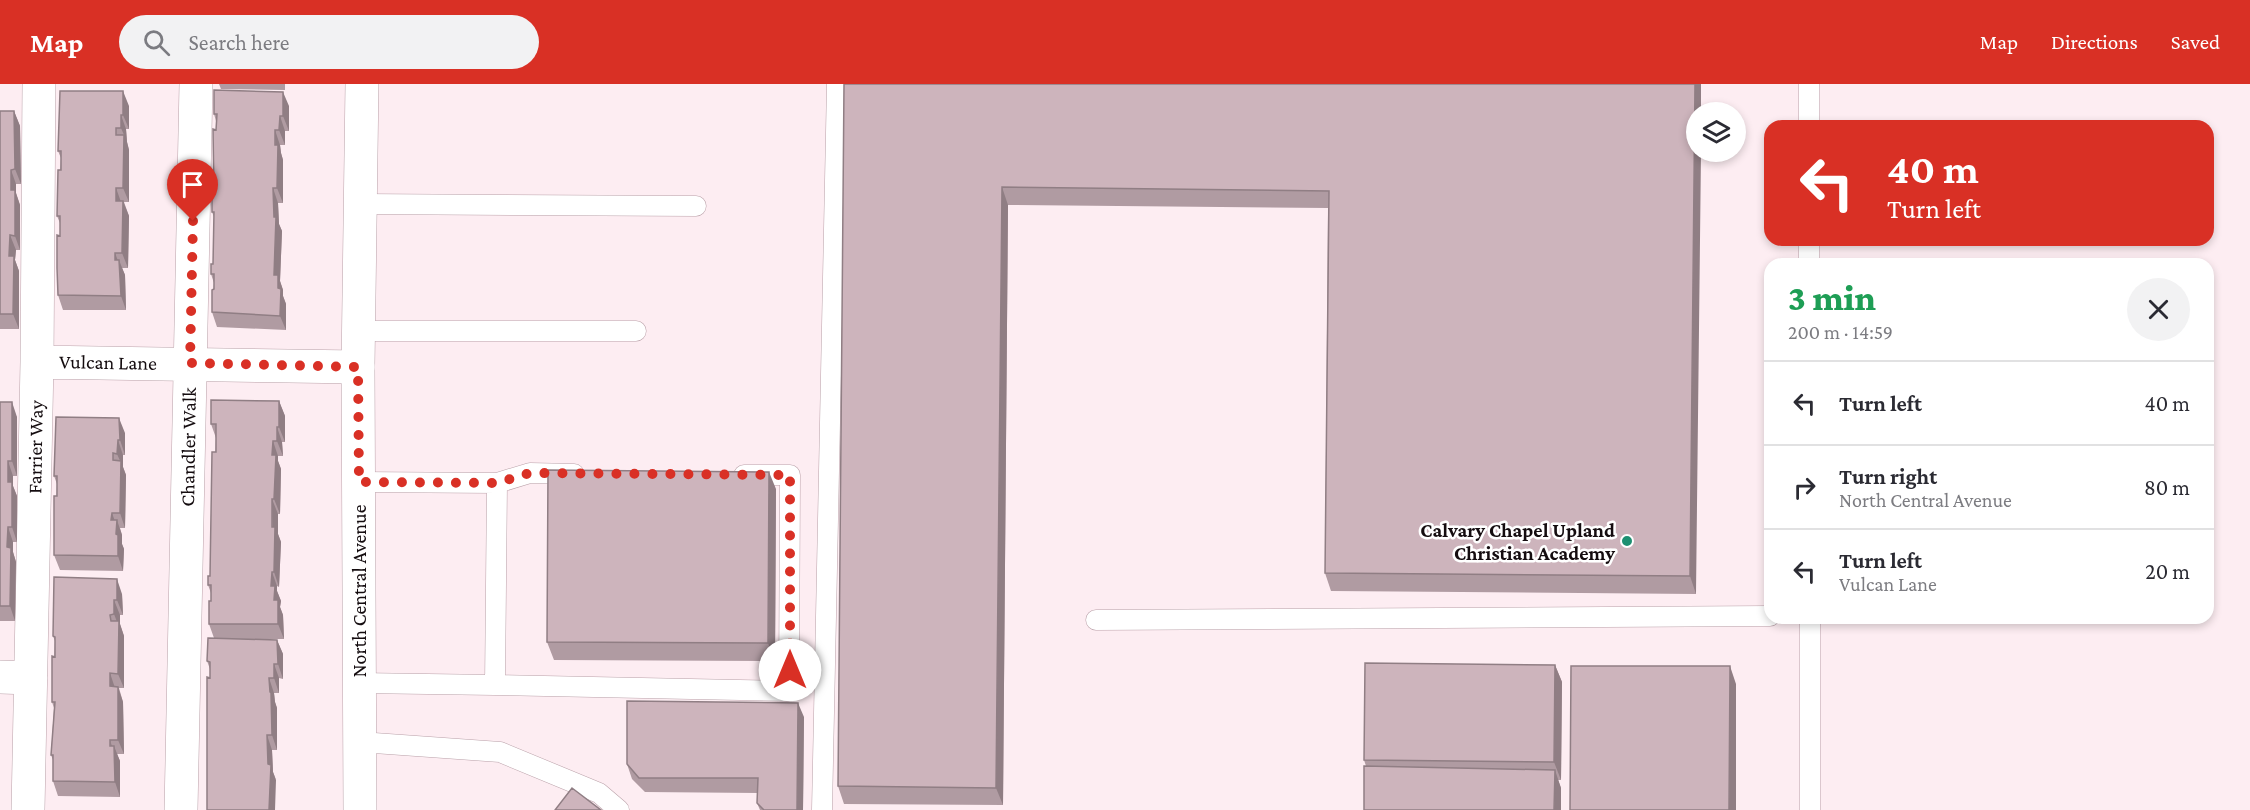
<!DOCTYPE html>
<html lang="en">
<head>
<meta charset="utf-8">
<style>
	:root { --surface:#fff; --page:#f2f2f3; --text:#2b2b33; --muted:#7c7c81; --line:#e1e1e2; --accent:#d93025 }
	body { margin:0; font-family:"Crimson Pro",serif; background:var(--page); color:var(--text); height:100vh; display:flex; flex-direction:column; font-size:22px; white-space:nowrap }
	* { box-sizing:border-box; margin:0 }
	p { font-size:20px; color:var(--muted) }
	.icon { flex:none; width:33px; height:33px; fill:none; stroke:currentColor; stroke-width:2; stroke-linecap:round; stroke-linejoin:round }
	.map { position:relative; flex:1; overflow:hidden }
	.drawer { position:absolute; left:1764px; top:174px; width:450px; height:366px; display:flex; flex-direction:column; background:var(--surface); border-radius:18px; box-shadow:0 3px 9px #0003 }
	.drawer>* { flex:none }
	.top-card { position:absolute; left:1764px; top:36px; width:450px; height:126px; border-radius:18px; box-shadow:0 3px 9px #0003; background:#d93025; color:#fff; overflow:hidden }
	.tools { position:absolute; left:1686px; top:18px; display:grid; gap:12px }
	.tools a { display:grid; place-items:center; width:60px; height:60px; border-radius:50%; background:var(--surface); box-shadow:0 3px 9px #0003; font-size:30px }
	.pin { position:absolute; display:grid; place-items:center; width:51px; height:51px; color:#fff; margin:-62px -26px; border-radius:50% 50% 50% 0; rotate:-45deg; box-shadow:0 0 6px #0007 }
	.pin .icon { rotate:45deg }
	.me { position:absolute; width:66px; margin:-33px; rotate:0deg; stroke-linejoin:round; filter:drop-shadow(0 0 4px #0008) }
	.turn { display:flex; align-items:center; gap:21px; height:126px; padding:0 24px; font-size:27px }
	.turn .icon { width:78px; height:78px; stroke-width:2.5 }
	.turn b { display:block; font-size:42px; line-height:51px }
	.round { display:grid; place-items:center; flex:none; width:63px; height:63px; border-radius:32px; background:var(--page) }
	.head { display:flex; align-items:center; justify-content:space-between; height:102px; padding:0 24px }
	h1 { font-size:36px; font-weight:800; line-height:45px; color:#1e9e55 }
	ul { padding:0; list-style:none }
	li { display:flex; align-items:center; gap:18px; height:84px; padding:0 24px; border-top:2px solid var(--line) }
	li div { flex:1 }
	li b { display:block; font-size:22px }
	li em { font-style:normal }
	header { display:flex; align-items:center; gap:36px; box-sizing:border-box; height:84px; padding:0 30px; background:var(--accent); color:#fff }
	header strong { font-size:28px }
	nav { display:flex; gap:33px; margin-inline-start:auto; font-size:21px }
	.search { width:420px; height:54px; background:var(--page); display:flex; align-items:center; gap:15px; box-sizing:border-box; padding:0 21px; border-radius:33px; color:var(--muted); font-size:22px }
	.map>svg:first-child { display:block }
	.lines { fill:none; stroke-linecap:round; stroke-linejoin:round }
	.lane-casing { stroke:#baa1a9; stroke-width:21 }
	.street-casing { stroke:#baa1a9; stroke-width:34 }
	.secondary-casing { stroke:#baa1a9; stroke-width:34 }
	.lane { stroke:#fff; stroke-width:20 }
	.street { stroke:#fff; stroke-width:33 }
	.secondary { stroke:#fff; stroke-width:33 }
	.wall { fill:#b09ba2 }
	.shaded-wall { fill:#907e84 }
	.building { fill:#cdb4bc; stroke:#907e84; stroke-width:1.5 }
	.route { stroke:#d93025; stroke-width:10; stroke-dasharray:0 18 }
	.poi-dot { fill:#1d9072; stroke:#fff; stroke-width:2 }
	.labels { text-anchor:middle; stroke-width:5; stroke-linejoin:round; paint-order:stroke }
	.street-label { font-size:20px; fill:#140c0f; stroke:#fff }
	.poi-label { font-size:20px; font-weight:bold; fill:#140c0f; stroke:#fff; text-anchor:end }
</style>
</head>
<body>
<header>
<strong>Map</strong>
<div class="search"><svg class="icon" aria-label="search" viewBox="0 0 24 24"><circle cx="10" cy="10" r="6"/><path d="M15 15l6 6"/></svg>Search here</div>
<nav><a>Map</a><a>Directions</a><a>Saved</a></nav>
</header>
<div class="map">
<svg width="2250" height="726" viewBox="0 0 2250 726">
	<rect width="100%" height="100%" fill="#fdedf2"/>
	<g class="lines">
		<defs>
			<path id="lane" d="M1809,0V42
				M361,120L696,122
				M1809,156V180
				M359,247H636
				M359,398L497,399L495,601L359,599
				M497,399L530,389L574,390
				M1810,534V726
				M1096,536L1770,532
				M495,601L789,607L790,391H744
				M360,658L500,668L599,709L619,726
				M822,726L837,0"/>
			<path id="street" d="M37,278L358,283
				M0,593L31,594
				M28,726L37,278L39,0
				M181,726L196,0"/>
			<path id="secondary" d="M360,726L358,283L362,0"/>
		</defs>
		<use href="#lane" class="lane-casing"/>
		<use href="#street" class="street-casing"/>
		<use href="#secondary" class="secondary-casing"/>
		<use href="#lane" class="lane"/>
		<use href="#street" class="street"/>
		<use href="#secondary" class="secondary"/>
	</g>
	<path class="wall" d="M219,0H285V6L221,5Z
		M844,0H1701V28H1696V510L1331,507L1325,489L1328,124L1008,121L1003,721L844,720L838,702Z
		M129,22V45H126L127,58L129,66V118H124L129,132L128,184H122L125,191L126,226H63L58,211L60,152V139L57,132L61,74L58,67Z
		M289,22V47H285V61H280L281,69L283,76V119H278L279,140L282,147L280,197L283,206V212L286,220V246L217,243L212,228L214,199L211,190L213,180L214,133L212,128L214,108L216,46V37L214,30Z
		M0,27H14L20,42L21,100H16V109L20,121V166H16L15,176L19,187V245H0Z
		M279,317L285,332V358H282L283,372H278V377L281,385L280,430H278V450L281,458L279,503L277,502V507L281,517L280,523L283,531L284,555H247L277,556L283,570V595L279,594V609H274L275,618L277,624V666H272L273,688L276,696L210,594V585L207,577L214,554L209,540L211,517V509L208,501L210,492L216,354L211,340Z
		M0,318L17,333V392H13V402L17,412V458H13V468L16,478L15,537H0Z
		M125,349V371H123V383L126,391L125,444H120L122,451V460L124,465L123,487L60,486L54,471L57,400L54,392Z
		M776,405L775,577L554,576L547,558Z
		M122,510L123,531H120V540L124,552V604H119L123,618L124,670H117L120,677V713L58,712L53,697V676L51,671L54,624L52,618L55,557L53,552Z
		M1555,581L1562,598L1561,696H1558L1561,704L1366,682L1364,676Z
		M804,633L803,726H760L757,719L758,709L645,708L632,695L627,680Z"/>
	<path class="shaded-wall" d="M1695,0H1701V28H1696V68H1701L1696,510L1690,492Z
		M123,7L129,22V45L123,31Z
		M283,8L289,22V47L283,32Z
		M14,27L20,42L21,100L15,85Z
		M121,31L126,45L127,58L129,66V118L123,104L124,51L121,44Z
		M280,32L285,47V61L279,46Z
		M275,46L280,61L281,69L283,76V119L277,104Z
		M11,86L16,100V109L20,121V166L15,152L11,106Z
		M1002,103L1008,121L1003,721L996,704Z
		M116,104L121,118L116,117Z
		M273,104L278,119L279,140L282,147L280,197L283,206V212L286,220V246L280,232L274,191Z
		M123,117L129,132L128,184L122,169Z
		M10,151L16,166L15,176L19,187V245L13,230L9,172Z
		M115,169L120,182L119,176L125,191L126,226L121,212L115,176Z
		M279,317L285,332V358L279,343Z
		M12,318L17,333V392L12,377Z
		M119,334L125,349V371L120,356Z
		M277,343L282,358L283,372L277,357Z
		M118,356L123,371V383L126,391L125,444L120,429L121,379L117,370Z
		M273,357L278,372V377L281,385L280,430L274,415L272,371Z
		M8,377L13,392V402L17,412V458L12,443L8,398Z
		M769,388L776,405L775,577L768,559Z
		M272,415L278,430V450L281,458L279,503L274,488Z
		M112,429L117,443V436L122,451V460L124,465L123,487L118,472L111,436Z
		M8,443L13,458V468L16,478L15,537L10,522L7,463Z
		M272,488L277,502V507L281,517L280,523L283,531L284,555L278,540L271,502Z
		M117,495L122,510L123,531L117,516Z
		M114,516L120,531V540L124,552V604L118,590L119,543L114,530Z
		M277,556L283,570V595L278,580Z
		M274,580L279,594V609L274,594Z
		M1555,581L1562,598L1561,696L1554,678Z
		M1730,582L1736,600V726H1729Z
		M110,589L115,604L110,602Z
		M269,594L274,609L275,618L277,624V666L272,651Z
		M118,603L123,618L124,670L118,656Z
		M798,619L804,633L803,726H797Z
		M267,651L272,666L273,688L276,696L275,726H269Z
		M110,656L114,669V662L120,677V713L115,698Z
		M1555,686L1561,704V726H1554Z"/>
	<path class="building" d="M844,0H1695L1690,492L1325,489L1329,107L1002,103L996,704L838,702Z
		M214,6L283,8V32H280L279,46H275V61H278L277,104H273L274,133H276L274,191H278V204L281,205L280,232L212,228V206L214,205V190H211V180H213L214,128H212V108H214L213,45L216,46L217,30H214Z
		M60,7H123V31H121V44H116V51H124L123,104H116V117H123L122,169H115V176H119L121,212L58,211L57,184V151L60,152V132H57L58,86H61V67H58Z
		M0,27H14L15,85L11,86V106H15V152L10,151L9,172H14L13,230H0Z
		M211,316L279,317V343H277V357H273L272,371H276L274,415H272V443H275L274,488H272L271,502H275L274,516H278V540H209V517H211V501H208V492H210L212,368H216V340H211Z
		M0,318H12V377H8V398H12V443H8L7,463L11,464L10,522H0Z
		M56,333L119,334L120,356H118L117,370L113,369V376L121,377L120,429H112L111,436H117L116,450L118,451V472L54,471V412H57V392H54Z
		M548,386L769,388L768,559L547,558Z
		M54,493L117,495V516H114V530L110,531L111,537H119L118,590L110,589V602L118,603V656H110V662H114L115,698L53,697V671H51L55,618H52V572L55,573V553L53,552Z
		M208,554L277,556L278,580H274V594H269L270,608L271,609L272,651H267L268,680L271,681L269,726H207V593L210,594V578L207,577Z
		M1365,579L1555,581L1554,678L1364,676Z
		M1571,582H1730L1729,726H1570Z
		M627,617L798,619L797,726H764L757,719L758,694H639L627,680Z
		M1364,682L1555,686L1554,726H1364Z
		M572,704L601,726H555Z"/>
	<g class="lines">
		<path class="route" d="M193,137L190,279L358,283L359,398L497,399L530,389L790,391V586"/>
	</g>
	<circle class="poi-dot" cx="1627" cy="457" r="6"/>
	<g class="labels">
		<g class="street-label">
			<text transform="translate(108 278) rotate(1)" y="7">Vulcan Lane</text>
			<text transform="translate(35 363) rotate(-89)" y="7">Farrier Way</text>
			<text transform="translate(188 363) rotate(-89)" y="7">Chandler Walk</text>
			<text transform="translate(359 507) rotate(-90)" y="7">North Central Avenue</text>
		</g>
		<g class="poi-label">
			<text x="1615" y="453">Calvary Chapel Upland<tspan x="1615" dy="23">Christian Academy</tspan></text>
		</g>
	</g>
</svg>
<div class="tools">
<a><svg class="icon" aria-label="layers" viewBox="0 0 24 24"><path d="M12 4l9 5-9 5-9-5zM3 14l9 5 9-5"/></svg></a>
</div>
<div class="pin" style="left:193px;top:137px;background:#d93025"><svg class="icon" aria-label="arrive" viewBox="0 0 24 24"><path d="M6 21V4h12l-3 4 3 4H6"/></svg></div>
<svg class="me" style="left:790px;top:586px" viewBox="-20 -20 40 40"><circle r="19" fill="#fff"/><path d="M0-13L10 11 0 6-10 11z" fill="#d93025"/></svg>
<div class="top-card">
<div class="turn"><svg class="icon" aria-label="left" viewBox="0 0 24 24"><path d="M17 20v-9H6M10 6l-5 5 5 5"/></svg><div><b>40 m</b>Turn left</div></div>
</div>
<section class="drawer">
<div class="head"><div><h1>3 min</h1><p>200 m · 14:59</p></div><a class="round"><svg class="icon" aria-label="close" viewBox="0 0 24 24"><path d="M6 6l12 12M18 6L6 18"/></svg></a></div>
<ul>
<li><svg class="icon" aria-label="left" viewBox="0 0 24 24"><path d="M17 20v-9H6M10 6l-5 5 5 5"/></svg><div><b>Turn left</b></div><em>40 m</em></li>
<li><svg class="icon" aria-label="right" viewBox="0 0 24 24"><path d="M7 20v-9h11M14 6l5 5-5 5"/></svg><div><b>Turn right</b><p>North Central Avenue</p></div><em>80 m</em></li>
<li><svg class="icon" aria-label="left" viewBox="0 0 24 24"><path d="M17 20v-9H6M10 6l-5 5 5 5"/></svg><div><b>Turn left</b><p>Vulcan Lane</p></div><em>20 m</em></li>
</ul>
</section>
</div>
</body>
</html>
